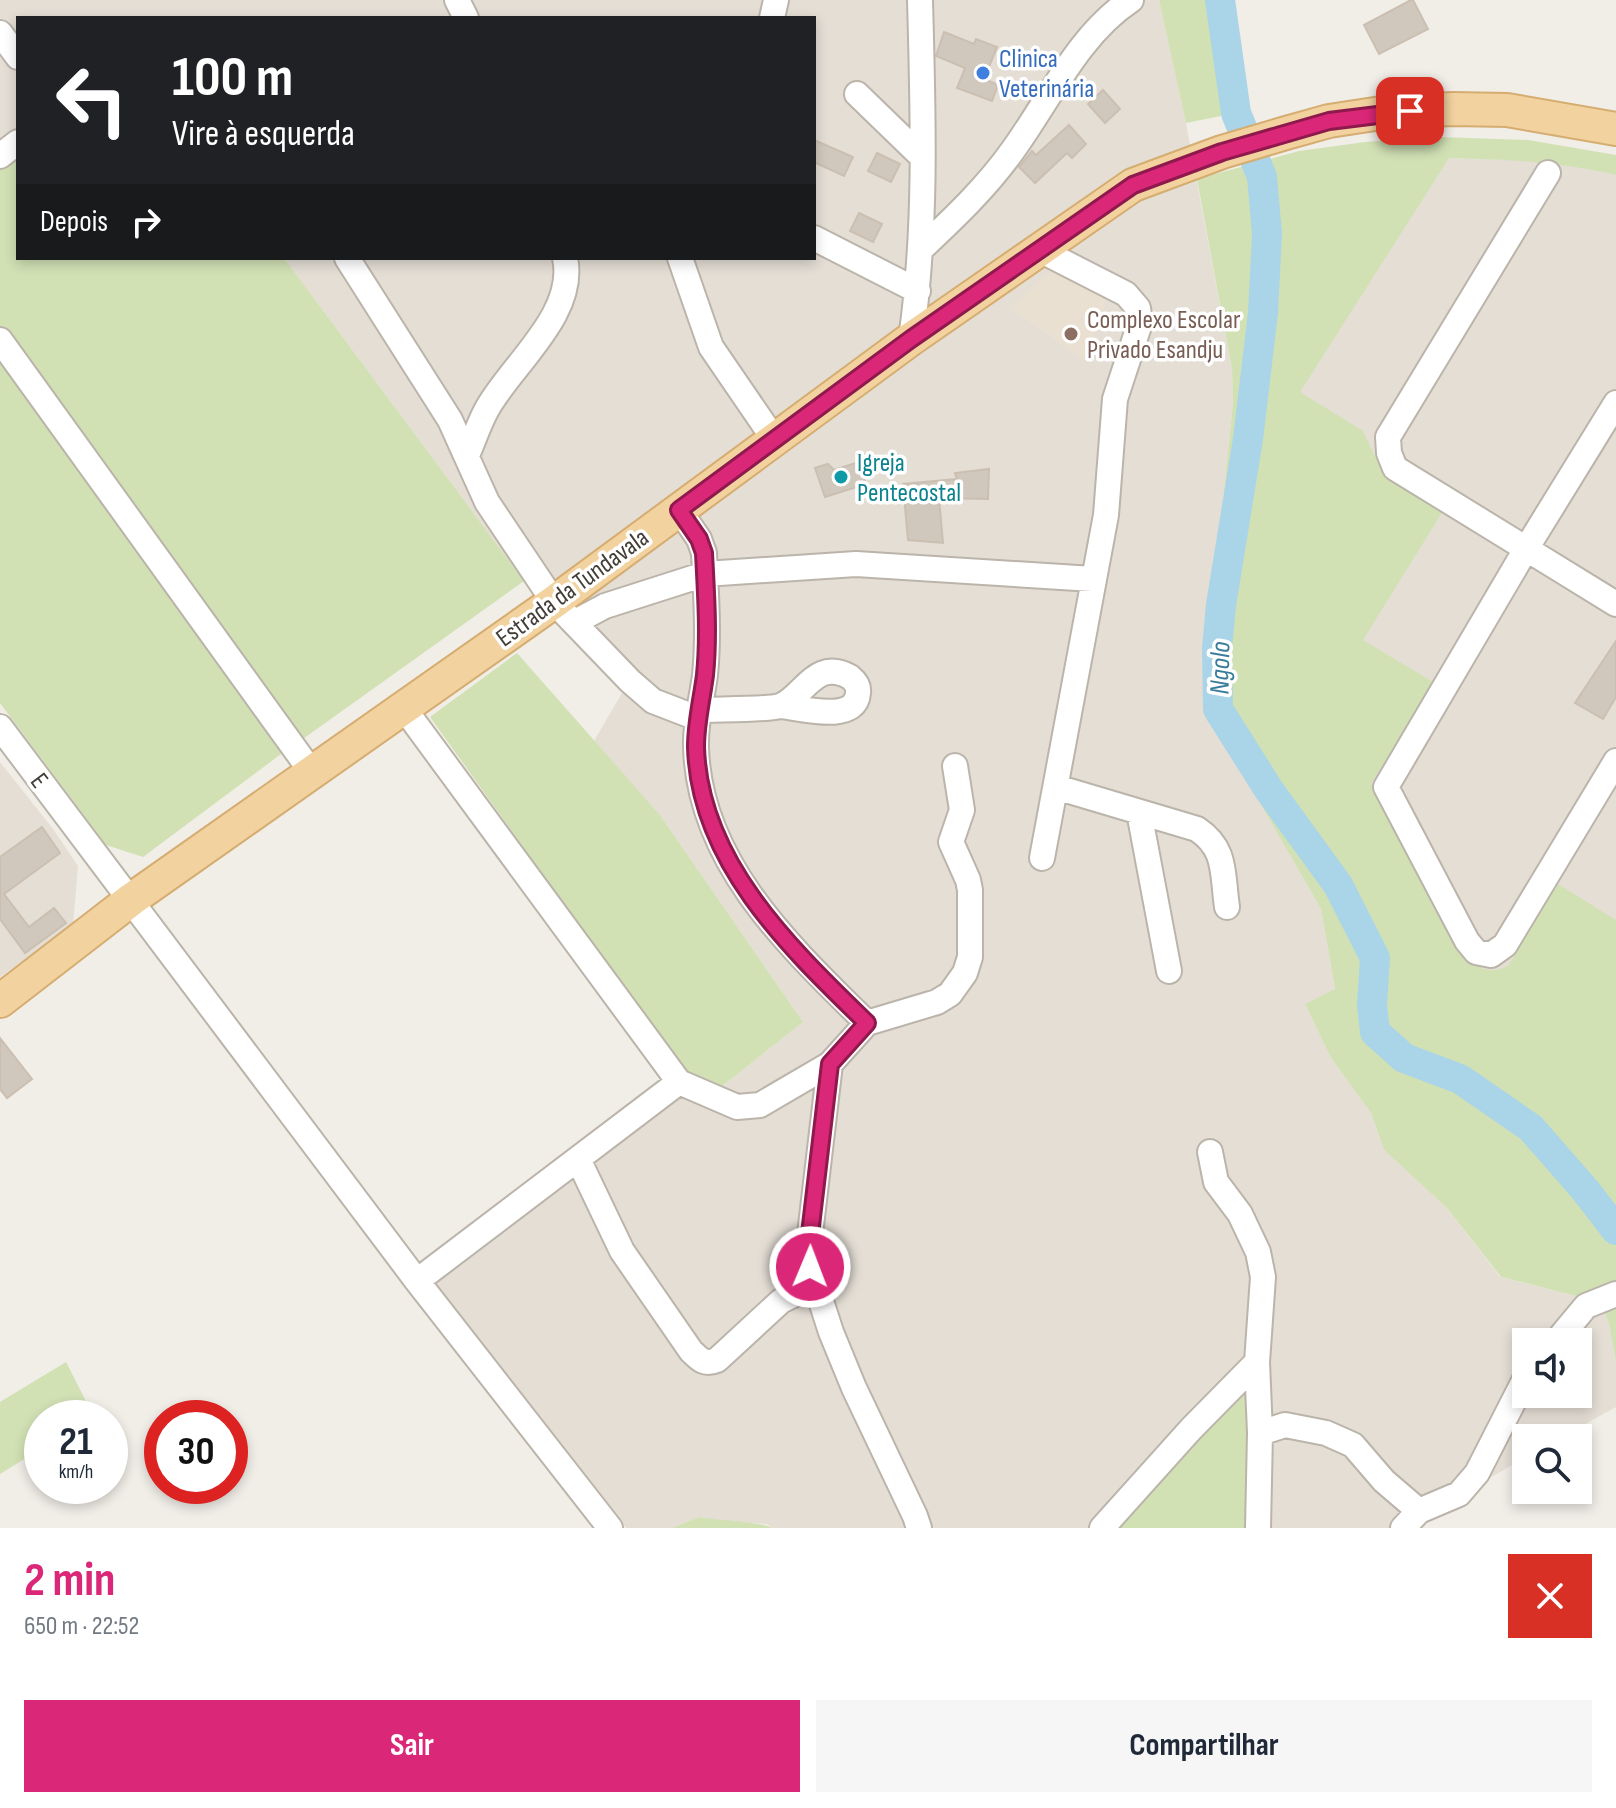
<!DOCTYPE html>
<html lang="pt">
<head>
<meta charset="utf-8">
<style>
	:root { --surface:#fff; --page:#f6f6f7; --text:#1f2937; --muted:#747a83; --accent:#db2777 }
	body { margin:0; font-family:"Sofia Sans Condensed",sans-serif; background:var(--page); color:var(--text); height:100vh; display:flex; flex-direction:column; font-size:30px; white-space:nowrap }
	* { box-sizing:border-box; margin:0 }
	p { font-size:26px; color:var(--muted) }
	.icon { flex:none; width:44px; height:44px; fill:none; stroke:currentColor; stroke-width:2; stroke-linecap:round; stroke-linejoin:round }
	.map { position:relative; height:1528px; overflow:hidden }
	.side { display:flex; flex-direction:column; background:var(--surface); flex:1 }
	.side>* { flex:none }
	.guide { position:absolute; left:16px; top:16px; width:800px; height:244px; border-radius:0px; box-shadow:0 4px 12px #0003; background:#202124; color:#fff; overflow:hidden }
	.buttons { position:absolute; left:1512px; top:1328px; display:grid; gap:16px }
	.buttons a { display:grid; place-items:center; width:80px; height:80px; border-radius:0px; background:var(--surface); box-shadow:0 4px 12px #0003; font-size:40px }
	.speed { position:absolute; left:24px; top:1400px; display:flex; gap:16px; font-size:40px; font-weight:700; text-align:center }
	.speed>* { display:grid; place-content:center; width:104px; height:104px; border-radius:50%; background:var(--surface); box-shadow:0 4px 12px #0003; line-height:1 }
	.speed small { font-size:20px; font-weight:400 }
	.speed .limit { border:12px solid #d22; background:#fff; color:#111 }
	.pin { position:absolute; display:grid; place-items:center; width:68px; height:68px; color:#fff; margin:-34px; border-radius:16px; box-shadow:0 4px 12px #0006 }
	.me { position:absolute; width:88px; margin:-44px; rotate:1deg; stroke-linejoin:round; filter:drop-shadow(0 0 6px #0008) }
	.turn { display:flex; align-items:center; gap:28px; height:168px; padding:0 24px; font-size:36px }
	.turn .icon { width:104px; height:104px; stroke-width:2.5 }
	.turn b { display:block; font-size:56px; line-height:68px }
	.then { display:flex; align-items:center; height:76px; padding:0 24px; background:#0003; gap:16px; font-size:30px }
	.round { display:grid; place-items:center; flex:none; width:84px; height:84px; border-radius:0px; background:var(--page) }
	.overview { display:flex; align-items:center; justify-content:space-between; height:136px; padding:0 24px }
	h1 { font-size:48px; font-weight:700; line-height:60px; color:var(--accent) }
	.action { display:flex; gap:16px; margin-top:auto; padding:16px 24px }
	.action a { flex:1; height:92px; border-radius:0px; background:var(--accent); color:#fff; font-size:32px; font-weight:700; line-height:92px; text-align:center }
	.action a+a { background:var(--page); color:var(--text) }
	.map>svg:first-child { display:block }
	.residential { fill:#e4ded5; fill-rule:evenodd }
	.education { fill:#e9e0d2 }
	.green { fill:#d1e1b4 }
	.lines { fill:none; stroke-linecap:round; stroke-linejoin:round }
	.river { stroke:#aad4e7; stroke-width:30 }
	.building { fill:#d1c8bd; stroke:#cbbfb1; stroke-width:2 }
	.minor-casing { stroke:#bbb4aa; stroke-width:28 }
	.major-casing { stroke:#d5ad71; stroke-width:36 }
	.minor { stroke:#fff; stroke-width:24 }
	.major { stroke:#f2d29f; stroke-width:32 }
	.route-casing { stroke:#8e194d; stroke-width:20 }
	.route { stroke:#db2777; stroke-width:14 }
	.shop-dot { fill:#3f7fe0; stroke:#fff; stroke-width:3 }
	.education-dot { fill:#8d6e63; stroke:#fff; stroke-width:3 }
	.culture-dot { fill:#0f9aa8; stroke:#fff; stroke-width:3 }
	.labels { text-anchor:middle; stroke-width:7; stroke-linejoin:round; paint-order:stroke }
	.shop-label { font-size:26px; fill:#366cbe; stroke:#fff; text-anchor:start }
	.education-label { font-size:26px; fill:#785e54; stroke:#fff; text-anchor:start }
	.culture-label { font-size:26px; fill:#0d838f; stroke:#fff; text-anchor:start }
	.street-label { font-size:26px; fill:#433d37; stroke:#fff }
	.water-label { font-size:28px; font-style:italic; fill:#3a7c9b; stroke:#fff }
</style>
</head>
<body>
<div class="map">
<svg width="1616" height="1528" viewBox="0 0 1616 1528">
	<rect width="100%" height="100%" fill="#f1ede7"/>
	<path class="residential" d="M0,0H1159L1186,123L1232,371L1233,402L1208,652L1207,701L1219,732L1321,909L1335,990L1305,1004L1331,1058L1371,1113L1384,1150L1447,1208L1500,1277L1600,1302L1609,1323L1616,1362V1407L1560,1438H1526V1457L1403,1528H772L767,1524L727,1522L699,1517L672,1528H626L426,1275L679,1082L721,1087L803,1022L660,815L594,741L629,681L554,602L524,581L284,258H814V18H18V151L0,165ZM1526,1342H1578V1394H1526Z
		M1449,158L1538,161L1569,164L1616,175V1114L1585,1165L1249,630L1280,399Z
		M0,762L53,829L78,866L73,925L0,977Z"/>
	<path class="education" d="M1051,269L1107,300L1084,361L1011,308Z"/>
	<path class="green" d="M1159,0H1220L1236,113L1186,123Z
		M1440,137L1528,140L1616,155V175C1556,161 1510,160 1449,158L1300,392L1363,431L1383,474L1443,511L1363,640L1433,682L1371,784L1464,958C1480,968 1491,976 1509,965L1558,884L1616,920V1362L1609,1323L1600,1302L1501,1277L1447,1208L1384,1150L1371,1113L1331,1058L1305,1004L1335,989L1321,909L1219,732L1207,701L1208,652L1233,402L1232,370L1197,179L1299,151L1365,142Z
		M18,151V258H284L524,581L300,741L0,327V166Z
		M0,354L285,751L143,857L106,845L0,703Z
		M517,653L660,815L803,1022L721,1087L684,1071L430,717Z
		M66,1362L93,1415L89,1418H42V1448L0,1474V1402Z
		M1257,1362L1258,1528H1102Z
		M699,1517C714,1520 764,1522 772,1528H672Z"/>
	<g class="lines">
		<path class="river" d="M1220,0L1236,113L1262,177L1267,234L1263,313L1248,439L1221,605L1217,648L1218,709L1269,790L1338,885L1375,958L1372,1005L1375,1032L1404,1058L1460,1079L1531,1128L1586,1191L1616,1230"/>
	</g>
	<path class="building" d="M1411,0H1413L1428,29L1379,54L1364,25Z
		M944,32L974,44L976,39L997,47L984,79L998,85L992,101L957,88L965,68L936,56Z
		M1103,90L1120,109L1105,123L1088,104Z
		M1069,125L1086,144L1072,158L1067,153L1035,183L1019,167L1032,151L1036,155Z
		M814,140L853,157L844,176L814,162Z
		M877,153L900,164L891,182L868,171Z
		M859,213L882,224L873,242L850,231Z
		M859,462L866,484L825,497L815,468L828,464L834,470Z
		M989,469L988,499L939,498L943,543L908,540L903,484L957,479L955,473Z
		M1616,641V697L1603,719L1575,703Z
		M42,827L60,853L4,894L29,927L54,908L66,923L25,953L0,919V857Z
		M0,1038L32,1079L7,1098L0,1089Z"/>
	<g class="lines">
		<defs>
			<path id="minor" d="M457,0L466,18
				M772,18L776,0
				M0,33L18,57
				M857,94L921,156
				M0,156L18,142
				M1548,173L1388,437L1389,453L1395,468L1616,604
				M814,238L918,291
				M1038,249L1126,294L1138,308L1140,323L1115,399L1106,515L1042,858
				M920,250C953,219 987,187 1013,150C1050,99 1078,35 1131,0
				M347,258L450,420L487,502L554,602L630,681L653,701L697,718
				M680,258L711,347L774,439
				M911,339C927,228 923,112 920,0
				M0,340L313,774
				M1616,403L1526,549L1386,787L1467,941L1476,952L1491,955L1505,945L1616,761
				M467,455C474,440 479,423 487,409C512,364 577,314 565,258
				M679,510L699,539L704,553C706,593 709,636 705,675C702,699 695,722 696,747C699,863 791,948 867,1023
				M575,622L605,606L705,574L856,564L1093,579
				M403,707L679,1082L417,1281
				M699,710C716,709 767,710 780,706C803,698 815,657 850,677C855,681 859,686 858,693C856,724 800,708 781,706
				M0,727L417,1281L610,1528
				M1056,787L1197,829C1227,849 1222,873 1227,907
				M1139,812L1169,971
				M830,1064L808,1251L810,1267L831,1332L854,1388L915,1516L919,1528
				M679,1082L737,1107L760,1105L830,1064L867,1023L937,1002L950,994L965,973L970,957V890L968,880L951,842L962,810L955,766
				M1210,1152L1216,1182L1240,1214L1258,1252L1263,1277L1257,1362L1260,1433L1258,1528
				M578,1159L622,1251L691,1351C700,1360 705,1365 717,1360L781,1301L816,1284
				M1556,1342L1586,1306L1616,1294
				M1260,1433L1285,1425L1326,1433L1353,1445L1384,1481L1419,1511
				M1102,1528L1191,1429L1257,1362
				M1403,1528L1419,1511L1459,1494L1477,1473L1526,1377"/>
			<path id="major" d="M0,1001L132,899L554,602L911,339L1133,185L1222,152L1286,133L1329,121L1388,112L1453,109L1507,110L1616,129"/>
		</defs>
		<use href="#minor" class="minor-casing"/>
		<use href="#major" class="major-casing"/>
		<use href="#minor" class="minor"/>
		<use href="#major" class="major"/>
	</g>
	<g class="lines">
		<defs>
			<path id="route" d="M810,1267L808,1251L830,1064L867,1023C791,949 699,862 696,747C696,722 702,699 705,675C709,635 706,593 704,553L699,539L679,510L911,339L1133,185L1222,152L1329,121L1410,111"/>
		</defs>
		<use href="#route" class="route-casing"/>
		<use href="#route" class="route"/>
	</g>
	<circle class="shop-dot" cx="983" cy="73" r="8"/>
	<circle class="education-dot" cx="1071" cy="334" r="8"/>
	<circle class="culture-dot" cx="841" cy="477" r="8"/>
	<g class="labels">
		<g class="shop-label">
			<text x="999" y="67">Clinica<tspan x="999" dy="30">Veterinária</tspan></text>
		</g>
		<g class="education-label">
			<text x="1087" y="328">Complexo Escolar<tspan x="1087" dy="30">Privado Esandju</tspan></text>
		</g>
		<g class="culture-label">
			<text x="857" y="471">Igreja<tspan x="857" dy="30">Pentecostal</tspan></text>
		</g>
		<g class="street-label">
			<text transform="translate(572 587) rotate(-36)" y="9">Estrada da Tundavala</text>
			<text transform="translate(40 780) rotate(53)" y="9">E</text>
		</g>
		<g class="water-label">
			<text transform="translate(1219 668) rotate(-89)" y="10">Ngolo</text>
		</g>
	</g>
</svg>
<div class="buttons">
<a><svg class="icon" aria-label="sound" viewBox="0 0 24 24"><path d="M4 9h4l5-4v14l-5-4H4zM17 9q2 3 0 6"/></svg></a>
<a><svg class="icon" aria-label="search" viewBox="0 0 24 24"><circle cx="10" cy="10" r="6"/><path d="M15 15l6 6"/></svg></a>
</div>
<div class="speed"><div>21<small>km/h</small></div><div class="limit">30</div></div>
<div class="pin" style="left:1410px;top:111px;background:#d93025"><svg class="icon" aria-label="arrive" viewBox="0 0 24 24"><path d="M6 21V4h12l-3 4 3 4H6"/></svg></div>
<svg class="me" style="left:810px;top:1267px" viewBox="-20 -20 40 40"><circle r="17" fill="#db2777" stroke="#fff" stroke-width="3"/><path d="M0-11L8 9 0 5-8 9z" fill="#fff"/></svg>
<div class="guide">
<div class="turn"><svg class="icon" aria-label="left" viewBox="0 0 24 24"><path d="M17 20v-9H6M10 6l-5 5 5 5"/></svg><div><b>100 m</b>Vire à esquerda</div></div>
<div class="then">Depois<svg class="icon" aria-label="right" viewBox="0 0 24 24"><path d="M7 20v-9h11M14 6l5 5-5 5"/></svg></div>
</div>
</div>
<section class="side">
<div class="overview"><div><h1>2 min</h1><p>650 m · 22:52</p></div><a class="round" style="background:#d93025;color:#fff"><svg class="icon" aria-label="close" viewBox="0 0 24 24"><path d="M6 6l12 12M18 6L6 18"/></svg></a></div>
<div class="action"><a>Sair</a><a>Compartilhar</a></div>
</section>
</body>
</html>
